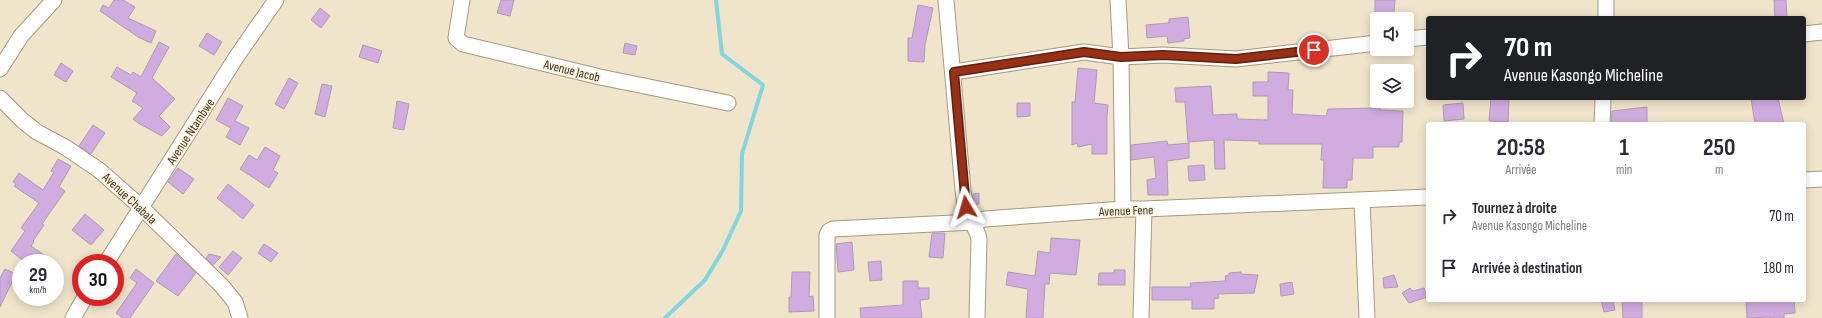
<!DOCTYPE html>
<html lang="fr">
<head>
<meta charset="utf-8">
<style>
	:root { --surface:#fff; --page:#f7f7f7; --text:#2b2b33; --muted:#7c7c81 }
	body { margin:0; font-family:"Sofia Sans Condensed",sans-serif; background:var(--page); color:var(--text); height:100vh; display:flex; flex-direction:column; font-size:15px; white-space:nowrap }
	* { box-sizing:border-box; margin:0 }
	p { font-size:13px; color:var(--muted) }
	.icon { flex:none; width:22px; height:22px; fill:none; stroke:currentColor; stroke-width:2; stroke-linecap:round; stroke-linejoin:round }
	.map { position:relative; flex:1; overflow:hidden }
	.panel { position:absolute; left:1426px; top:122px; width:380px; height:180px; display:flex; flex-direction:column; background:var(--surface); border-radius:4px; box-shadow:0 2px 10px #0003 }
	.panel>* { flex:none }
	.top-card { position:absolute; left:1426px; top:16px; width:380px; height:84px; border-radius:4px; box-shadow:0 2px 10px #0003; background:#202124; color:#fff; overflow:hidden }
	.fabs { position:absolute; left:1370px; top:12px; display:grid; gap:8px }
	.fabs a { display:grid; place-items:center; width:44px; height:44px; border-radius:4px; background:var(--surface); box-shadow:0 2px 10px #0003; font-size:20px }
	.speed { position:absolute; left:12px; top:254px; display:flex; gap:8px; font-size:20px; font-weight:700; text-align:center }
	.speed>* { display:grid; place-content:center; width:52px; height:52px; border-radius:50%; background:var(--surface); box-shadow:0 2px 10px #0003; line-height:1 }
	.speed small { font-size:10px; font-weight:400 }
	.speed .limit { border:6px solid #d22; background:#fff; color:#111 }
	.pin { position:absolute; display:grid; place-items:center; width:34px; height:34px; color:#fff; margin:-17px; border:2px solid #fff; border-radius:50%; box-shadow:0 1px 4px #0007 }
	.me { position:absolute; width:44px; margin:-22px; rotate:353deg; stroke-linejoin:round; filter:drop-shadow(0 0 3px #0008) }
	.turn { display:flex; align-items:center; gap:14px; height:84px; padding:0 12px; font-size:18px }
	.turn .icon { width:52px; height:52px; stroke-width:2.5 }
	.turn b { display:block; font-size:28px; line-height:34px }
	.eta { display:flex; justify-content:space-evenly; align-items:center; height:68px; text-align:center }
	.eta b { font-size:24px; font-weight:700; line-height:28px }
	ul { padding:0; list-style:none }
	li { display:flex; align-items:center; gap:12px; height:52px; padding:0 12px }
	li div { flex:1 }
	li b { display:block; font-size:15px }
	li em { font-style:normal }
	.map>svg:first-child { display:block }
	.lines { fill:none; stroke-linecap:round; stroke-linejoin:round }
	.stream { stroke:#82d6de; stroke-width:4 }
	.building { fill:#d1ace0; stroke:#ad9db3 }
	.minor-casing { stroke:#a49981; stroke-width:17 }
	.minor { stroke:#fff; stroke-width:15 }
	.route-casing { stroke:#631f0e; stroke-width:10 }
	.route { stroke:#983015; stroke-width:7 }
	.labels { text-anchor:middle; stroke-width:3; stroke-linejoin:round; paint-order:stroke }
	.street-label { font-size:13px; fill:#3a362c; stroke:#fdf1d8 }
</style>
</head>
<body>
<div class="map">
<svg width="1822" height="318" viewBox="0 0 1822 318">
	<rect width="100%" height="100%" fill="#f0e4cb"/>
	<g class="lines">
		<path class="stream" d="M665,318L705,280L723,250L741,211L742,154L763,85L722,54L716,0"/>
	</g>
	<path class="building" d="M114,0H123L135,7L128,18L156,31L151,43L138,37L100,11L103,5L109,8Z
		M501,0H514L510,16L497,13Z
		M1375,0H1395L1394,13H1375Z
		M1774,0H1786L1787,18H1775Z
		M918,5L933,8L925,45L924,62L908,61V38H912Z
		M320,8L330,16L321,28L311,20Z
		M1188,17L1190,38L1184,39V41L1168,43L1167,36L1147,38L1146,25L1169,23V19Z
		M207,33L222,42L214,55L199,46Z
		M159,42L169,47L152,78L175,99L159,116L170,127L162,136L138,123L133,119L143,108L132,101L137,93L111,77L117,67L131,75L133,72L141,77Z
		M625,43L637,46L635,55L623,53Z
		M363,45L382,51L378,63L359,57Z
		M61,63L73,71L66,82L54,75Z
		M1078,68L1097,70L1094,103L1108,105L1107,116V154H1092V144L1078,147L1077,143L1072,145V102H1075Z
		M1268,72L1289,73L1288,90H1293L1292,114L1326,116L1328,109L1380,108V110L1403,111L1402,142H1399V147H1373V158H1353L1352,180H1347V188H1323L1324,160H1321L1322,144H1259V141L1224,140L1225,169H1215L1214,140L1188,142L1185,102H1176L1175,88L1211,86L1213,115L1237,114V119L1268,120V96H1253V82H1268Z
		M289,78L298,83L284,109L275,104Z
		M322,84L332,86L325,117L315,114Z
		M228,98L243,106L235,121L249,128L240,145L226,137L231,128L216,120Z
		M1491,98H1509L1508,122L1489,121Z
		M1751,98H1778L1784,124H1755Z
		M397,101L409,104L404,130L393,128Z
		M1017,103H1030V116L1017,117Z
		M1463,103L1464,119L1444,121L1443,105Z
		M1647,107V124H1611L1612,111Z
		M93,125L105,133L91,154L79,146Z
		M1167,141L1168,145L1189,143V158L1167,161L1168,195H1148L1147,180L1156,178L1154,157L1131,160V145Z
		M265,147L280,156L273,170L278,173L269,188L240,169L249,155L257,160Z
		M58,159L71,166L59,187L65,191L42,224L44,225L33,241L34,242L31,246L44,255L39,263H26L11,251L25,231L21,228L39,203L14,186L16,184L13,182L19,173L43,190L54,172L51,171Z
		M1204,165L1205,180L1189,181L1188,166Z
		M178,168L194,179L183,194L168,182Z
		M228,184L254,205L243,219L217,198Z
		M979,193V204L974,205L973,194Z
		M85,214L104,230L91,245L72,230Z
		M932,233H945L943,258L929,257Z
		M1051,238L1080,240L1076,275L1050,273L1049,284H1045L1043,318H1026L1028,289L1006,285L1008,272L1035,276L1038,251L1050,253Z
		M852,242L854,270L838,272L836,244Z
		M264,244L278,253L271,262L258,253Z
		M233,251L242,258L228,275L219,267Z
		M176,254L196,273L178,296L156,281Z
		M209,254L221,257L213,265L206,258Z
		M881,261L882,280L870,281L868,262Z
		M5,269L16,274L0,307V278Z
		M136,269L154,283L130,318H123L116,313L137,283L130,278Z
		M1114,270H1125V285H1098L1099,273H1114Z
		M792,272H810L809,297L813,296L814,311L789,312V297H791Z
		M1241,272V274L1258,275L1254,293L1218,294L1219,298L1214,299V309H1192V300H1152V287H1191L1190,283L1226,281L1225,276L1229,275V273Z
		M1394,275L1398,287L1384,288L1383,278Z
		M903,281H918V288H929V299L920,300L922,318H861L860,308L903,305Z
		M1292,282L1294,294L1281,296L1280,284Z
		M1410,288L1413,291L1424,288L1427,297L1409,303L1402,293Z
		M1601,300H1613L1615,310L1604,312Z
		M1746,300H1794L1795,313L1784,314V318H1770V317L1747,318Z
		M1622,301H1642V318H1623Z"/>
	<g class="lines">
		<defs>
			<path id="minor" d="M462,0L456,38L463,44L600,77L728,103
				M946,0L963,190C964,198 965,208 968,215C972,224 977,229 979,239L977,318
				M1118,0L1121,57L1123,209
				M1606,18V0
				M1804,34L1822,32
				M1407,39L1428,37
				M0,69L21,36L54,0
				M954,72L1084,52L1121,57L1163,55L1236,59L1377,43
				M0,98L23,121L37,132L65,147L99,170L141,207L221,285L235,302L240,318
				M1602,124L1603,98
				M1804,180L1822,179
				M1362,200L1367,318
				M106,263L237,56L276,0
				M73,318L85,297
				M827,318V235L829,231L833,229L973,222L985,219L1123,209H1144L1428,197
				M1141,318L1144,209"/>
		</defs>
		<use href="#minor" class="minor-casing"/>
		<use href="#minor" class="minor"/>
	</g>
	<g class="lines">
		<defs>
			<path id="route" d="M966,207L954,72L1084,52L1121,57L1163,55L1236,59L1314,50"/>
		</defs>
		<use href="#route" class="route-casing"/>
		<use href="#route" class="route"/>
	</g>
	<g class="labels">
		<g class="street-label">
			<text transform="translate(572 70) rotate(14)" y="5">Avenue Jacob</text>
			<text transform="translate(190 131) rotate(-57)" y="5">Avenue Ntambwe</text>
			<text transform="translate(130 198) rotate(43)" y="5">Avenue Chabala</text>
			<text transform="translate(1126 210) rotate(-2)" y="5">Avenue Fene</text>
		</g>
	</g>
</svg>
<div class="fabs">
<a><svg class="icon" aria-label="sound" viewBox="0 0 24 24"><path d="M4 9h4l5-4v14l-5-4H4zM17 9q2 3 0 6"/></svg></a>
<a><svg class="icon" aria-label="layers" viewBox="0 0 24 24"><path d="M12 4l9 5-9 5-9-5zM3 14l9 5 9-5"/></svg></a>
</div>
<div class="speed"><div>29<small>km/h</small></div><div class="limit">30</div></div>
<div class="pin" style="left:1314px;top:50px;background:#d93025"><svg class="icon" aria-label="arrive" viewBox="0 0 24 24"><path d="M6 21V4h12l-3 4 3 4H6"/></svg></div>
<svg class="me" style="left:966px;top:207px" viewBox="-20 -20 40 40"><path d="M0-17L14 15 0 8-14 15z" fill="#983015" stroke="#fff" stroke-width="4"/></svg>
<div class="top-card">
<div class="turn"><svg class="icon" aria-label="right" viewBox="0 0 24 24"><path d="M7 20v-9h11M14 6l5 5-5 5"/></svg><div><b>70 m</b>Avenue Kasongo Micheline</div></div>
</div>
<section class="panel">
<div class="eta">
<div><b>20:58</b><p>Arrivée</p></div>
<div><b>1</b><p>min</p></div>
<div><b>250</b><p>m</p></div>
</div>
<ul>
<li><svg class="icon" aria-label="right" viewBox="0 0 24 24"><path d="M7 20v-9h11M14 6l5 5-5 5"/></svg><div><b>Tournez à droite</b><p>Avenue Kasongo Micheline</p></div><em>70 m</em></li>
<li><svg class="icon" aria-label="arrive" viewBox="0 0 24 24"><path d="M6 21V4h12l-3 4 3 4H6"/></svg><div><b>Arrivée à destination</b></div><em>180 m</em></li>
</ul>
</section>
</div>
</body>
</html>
